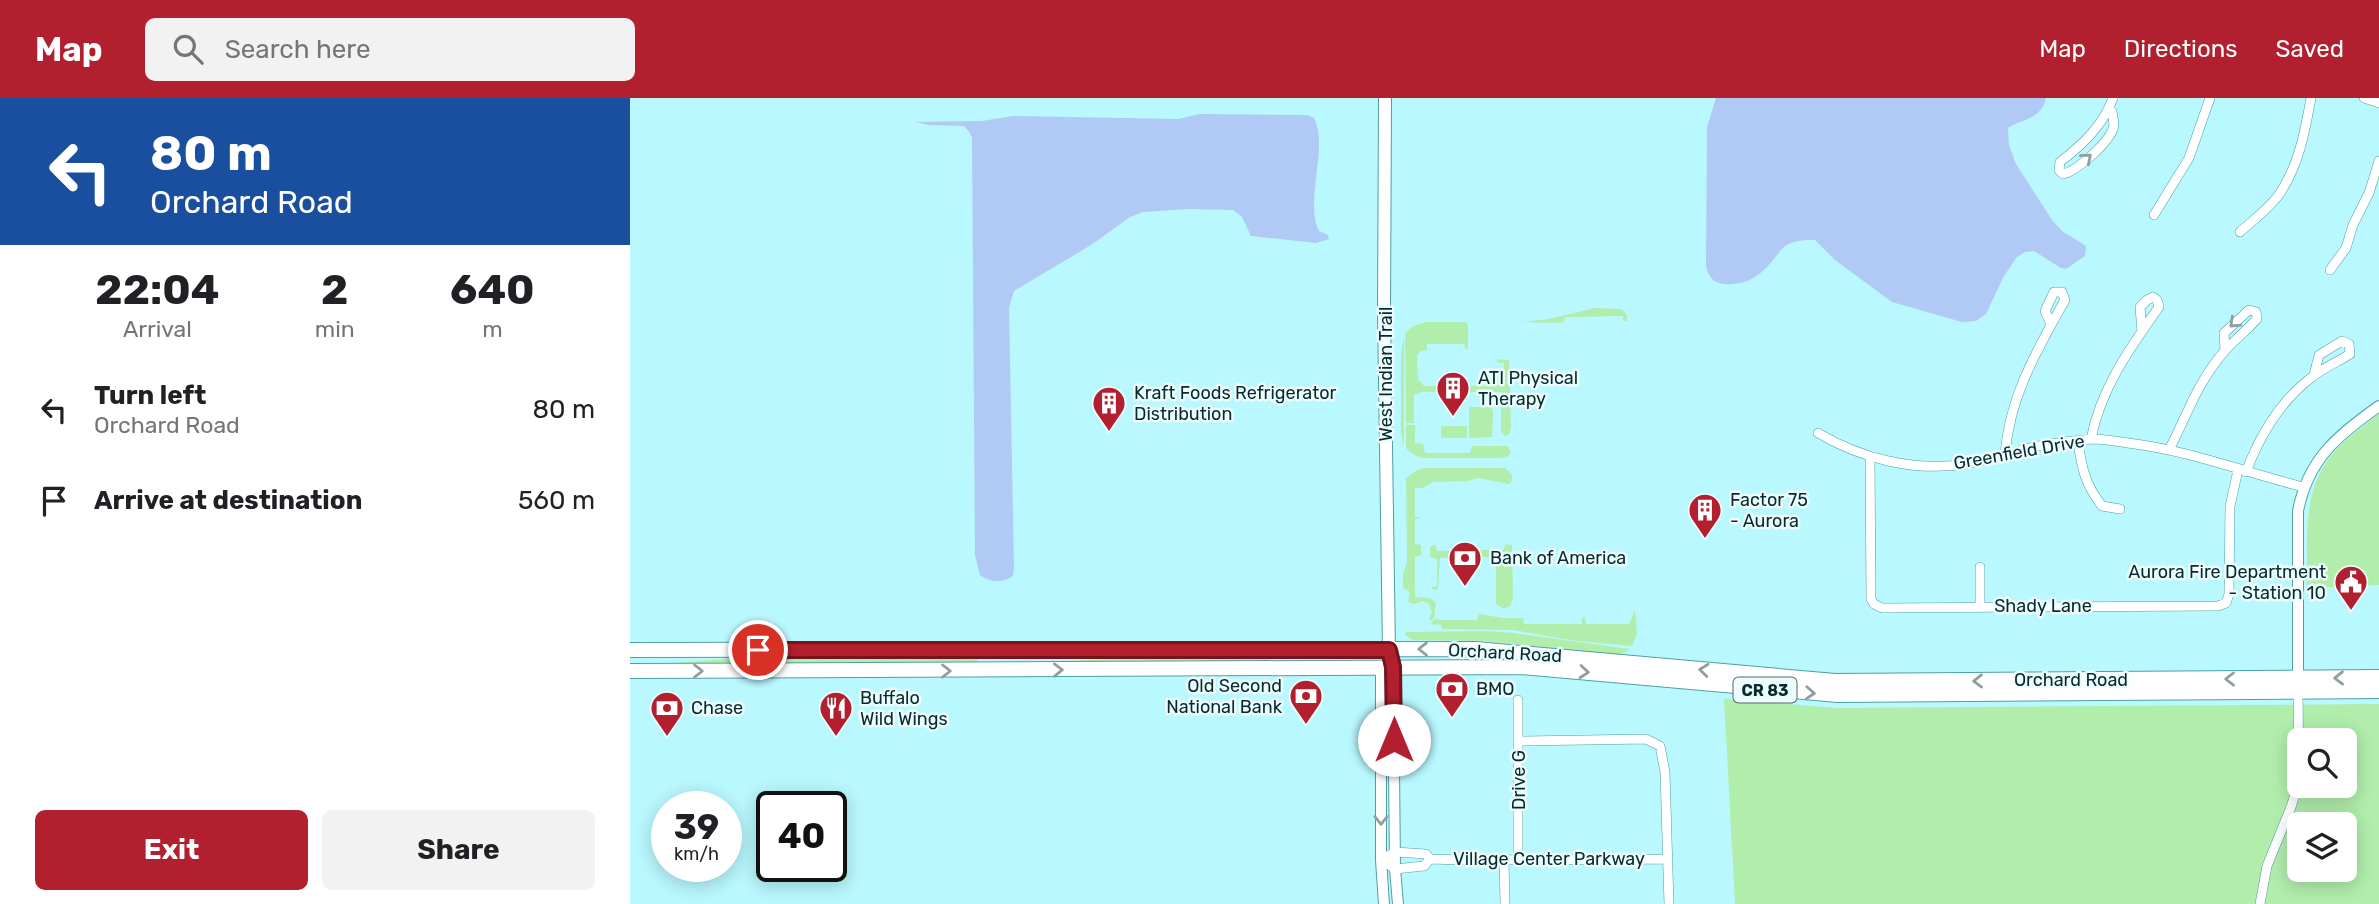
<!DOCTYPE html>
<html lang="en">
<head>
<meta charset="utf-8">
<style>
	:root { --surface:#fff; --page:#f2f2f2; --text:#202124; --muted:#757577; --accent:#b21f2e }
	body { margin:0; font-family:Rubik,sans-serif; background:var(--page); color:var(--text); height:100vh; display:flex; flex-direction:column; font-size:26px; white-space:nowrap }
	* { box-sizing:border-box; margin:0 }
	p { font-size:23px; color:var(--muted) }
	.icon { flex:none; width:38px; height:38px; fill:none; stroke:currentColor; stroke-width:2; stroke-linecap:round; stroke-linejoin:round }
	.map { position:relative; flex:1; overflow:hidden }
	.drawer { display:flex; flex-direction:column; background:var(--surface); width:630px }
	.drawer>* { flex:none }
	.banner { background:#1a4fa0; color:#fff; overflow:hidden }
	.tools { position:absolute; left:1657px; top:630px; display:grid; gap:14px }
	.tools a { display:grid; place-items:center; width:70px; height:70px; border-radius:10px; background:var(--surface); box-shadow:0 4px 18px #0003; font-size:35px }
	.speed { position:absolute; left:21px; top:693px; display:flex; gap:14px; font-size:35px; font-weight:700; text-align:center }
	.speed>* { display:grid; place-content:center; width:91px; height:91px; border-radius:50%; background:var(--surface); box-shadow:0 4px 18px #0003; line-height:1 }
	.speed small { font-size:18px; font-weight:400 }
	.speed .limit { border:4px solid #111; border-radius:10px; background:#fff; color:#111 }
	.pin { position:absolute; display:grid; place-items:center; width:60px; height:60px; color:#fff; margin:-30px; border:4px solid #fff; border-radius:50%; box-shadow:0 2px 7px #0007 }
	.me { position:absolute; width:77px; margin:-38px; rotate:0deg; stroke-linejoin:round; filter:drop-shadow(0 0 5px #0008) }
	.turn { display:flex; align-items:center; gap:24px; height:147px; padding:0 35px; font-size:32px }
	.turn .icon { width:91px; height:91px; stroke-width:2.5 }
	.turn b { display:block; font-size:49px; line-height:60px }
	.eta { display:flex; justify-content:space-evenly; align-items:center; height:119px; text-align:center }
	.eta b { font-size:42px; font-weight:700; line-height:49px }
	.cta { display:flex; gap:14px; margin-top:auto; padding:14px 35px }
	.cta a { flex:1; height:80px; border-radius:10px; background:var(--accent); color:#fff; font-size:28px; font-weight:700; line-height:80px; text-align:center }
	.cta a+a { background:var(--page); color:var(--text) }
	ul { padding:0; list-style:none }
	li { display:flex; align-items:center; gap:21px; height:91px; padding:0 35px }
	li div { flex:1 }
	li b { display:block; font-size:26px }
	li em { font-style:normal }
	header { display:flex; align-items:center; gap:42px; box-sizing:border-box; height:98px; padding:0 35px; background:var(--accent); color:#fff }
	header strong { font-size:33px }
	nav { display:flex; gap:38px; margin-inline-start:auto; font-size:24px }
	.search { width:490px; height:63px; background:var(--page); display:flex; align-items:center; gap:18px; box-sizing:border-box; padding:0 24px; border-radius:10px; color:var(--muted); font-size:26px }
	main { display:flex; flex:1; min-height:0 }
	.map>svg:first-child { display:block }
	.green { fill:#b1eeac; fill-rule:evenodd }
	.water { fill:#b1c9f5 }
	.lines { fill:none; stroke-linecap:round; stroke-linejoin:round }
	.minor-casing { stroke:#4d9fa5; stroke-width:10 }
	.tertiary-casing { stroke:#4d9fa5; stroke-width:12 }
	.secondary-casing { stroke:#4d9fa5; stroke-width:14 }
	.primary-casing { stroke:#4d9fa5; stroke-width:16 }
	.minor { stroke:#fff; stroke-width:9 }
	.tertiary { stroke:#fff; stroke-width:10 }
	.secondary { stroke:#fff; stroke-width:12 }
	.primary { stroke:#fff; stroke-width:14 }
	.oneway { stroke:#8f9fa0 }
	.route-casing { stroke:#74141e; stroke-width:18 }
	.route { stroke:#b21f2e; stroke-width:12 }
	.labels { text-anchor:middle; stroke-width:5; stroke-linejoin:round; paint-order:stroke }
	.shield { fill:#edfcfd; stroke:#4b696b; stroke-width:2 }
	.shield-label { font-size:16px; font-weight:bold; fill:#062a2d }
	.street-label { font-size:18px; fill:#062a2d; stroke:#edfcfd }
	.poi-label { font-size:18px; fill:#062a2d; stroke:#edfcfd; text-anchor:start }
</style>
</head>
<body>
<header>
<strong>Map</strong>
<div class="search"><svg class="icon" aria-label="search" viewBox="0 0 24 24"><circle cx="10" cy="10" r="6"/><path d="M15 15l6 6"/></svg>Search here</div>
<nav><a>Map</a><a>Directions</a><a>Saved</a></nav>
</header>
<main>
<section class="drawer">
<div class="banner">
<div class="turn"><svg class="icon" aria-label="left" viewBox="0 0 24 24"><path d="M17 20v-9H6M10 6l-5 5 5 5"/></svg><div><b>80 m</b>Orchard Road</div></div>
</div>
<div class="eta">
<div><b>22:04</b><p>Arrival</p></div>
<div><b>2</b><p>min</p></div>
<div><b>640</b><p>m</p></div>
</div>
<ul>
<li><svg class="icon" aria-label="left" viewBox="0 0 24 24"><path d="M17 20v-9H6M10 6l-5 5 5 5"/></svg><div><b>Turn left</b><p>Orchard Road</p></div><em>80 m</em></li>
<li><svg class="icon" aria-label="arrive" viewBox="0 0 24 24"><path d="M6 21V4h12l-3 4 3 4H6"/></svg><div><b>Arrive at destination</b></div><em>560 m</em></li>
</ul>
<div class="cta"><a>Exit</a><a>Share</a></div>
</section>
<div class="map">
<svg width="1749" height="806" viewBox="0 0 1749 806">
	<rect width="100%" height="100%" fill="#b9f8fe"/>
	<path class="green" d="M965,210L992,211L997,217V224L993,223V218L935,219L933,225L891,224L919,221Z
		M796,224H836L838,228V251H835L834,246H797V252L790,253L787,258L788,281L794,288H863L867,285L868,278L874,277V265H868L867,261L879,262L881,330L879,336L875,338L871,334V294H863V298L853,294H792L784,297V325H776L775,235L783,228Z
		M774,238V347L771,337V258Z
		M859,306L863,313L862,339L839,340V309H857Z
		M1749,315V487L1677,490C1678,444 1671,397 1700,359C1713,342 1733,329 1749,315Z
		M776,327H785V345L793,346L795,355H840L842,348H878L881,354L878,358L872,360H793L784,357L776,350Z
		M811,328H837V340H811Z
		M795,370H875L882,377V383L879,386L848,380L838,383L803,384L793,390H785V418L791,420L785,421V446L791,447V457L785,459V499L800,500L806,505L804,520L800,523L799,520L802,514L799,506L793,503L784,506L778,504L780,494L773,490V476L777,464L776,380L787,372Z
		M805,446L807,453L837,452L839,446L841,452H874L875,446L882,447L883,501L880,508L874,511L866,506V468L869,467L868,463L864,464L857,459L810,460L808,492L802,491L801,489L807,488V461L800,459V449Z
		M1005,512L1007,535L1002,548L947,543L883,532L812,531L811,527L800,526L807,520L808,522H847L849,516L873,520H893L894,526H952V520L955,519L956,526H999Z
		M856,533L884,535L1000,551L990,557L855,543L783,542L775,537L776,534Z
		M332,557L347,561V567H17L139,558Z
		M552,557H712L570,566L404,565Z
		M1094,601L1209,610L1749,606V806H1105ZM1670,642H1715V688H1670ZM1670,726H1715V772H1670Z"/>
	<path class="water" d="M1086,0H1416C1411,22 1393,20 1378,30L1379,47L1386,66L1422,122L1432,133L1456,148L1455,158L1436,171L1431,170L1404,153L1395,154L1387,159L1374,178L1356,216L1346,223L1332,224L1262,204L1205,162L1185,142C1175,142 1166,142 1157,147C1151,150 1147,158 1142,163C1130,179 1114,188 1094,186C1083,185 1078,178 1076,168L1077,29Z
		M569,16L677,17L684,20C699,49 674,103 689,133L698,137L699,141L686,145L621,138L612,119L603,112L559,111L513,114L500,119L461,147L384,193L379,210L384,469L383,478C373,485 360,485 350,477L345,457L342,40L340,35L334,28L299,27L285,24L352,23L383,18L549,21Z"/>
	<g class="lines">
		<defs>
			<path id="minor" d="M1734,0L1749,5
				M1479,11L1482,14C1483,19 1485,26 1483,31C1478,45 1447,73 1433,76L1429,72L1430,64C1452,47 1473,28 1483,0
				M1524,117L1559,60L1580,0
				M1610,134C1623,122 1640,110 1650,95C1669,67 1675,33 1681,0
				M1700,172L1716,150L1723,127L1739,95L1749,63
				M1188,335C1232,361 1285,374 1336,366C1359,363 1381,355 1403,349C1421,345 1443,343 1461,341C1473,341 1486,343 1498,345C1557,352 1615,374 1673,389
				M1461,341C1471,290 1500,250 1529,209L1527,202L1523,199L1517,202L1510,209L1512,233
				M1448,344C1452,371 1455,386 1472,408L1490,411
				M1539,352C1556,319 1567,286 1592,256C1603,243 1616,233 1627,221L1626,214L1619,212L1594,235L1595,252
				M1375,358C1379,299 1407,252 1435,202L1432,194H1424L1415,213L1421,226
				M1240,359L1241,501L1244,506L1252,510L1588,508L1596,505L1599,496L1600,408L1608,372
				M1616,374C1630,337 1650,303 1682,279C1693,270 1708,264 1720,256L1719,246L1712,243L1689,257L1684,277
				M1350,508V469
				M889,643L1016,641L1030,648L1035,674L1039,806
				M800,761L794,768L765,771L751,762L765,754L796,756L800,761L831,762L1038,761
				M874,762L875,806
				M888,762V602
				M1630,806L1637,768L1661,709L1669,684L1668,594"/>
			<path id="tertiary" d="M751,569V762L754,806
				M763,569L765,771L768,806
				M1668,584V413C1678,361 1708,337 1749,308"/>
			<path id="secondary" d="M755,0L754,215L759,552L763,569"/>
			<path id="primary" d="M0,552L846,551L1205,583L1749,579
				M0,573L891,569L1208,597L1749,593"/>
		</defs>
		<use href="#minor" class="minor-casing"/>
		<use href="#tertiary" class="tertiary-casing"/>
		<use href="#secondary" class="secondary-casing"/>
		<use href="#primary" class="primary-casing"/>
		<use href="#minor" class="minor"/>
		<use href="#tertiary" class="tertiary"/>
		<use href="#secondary" class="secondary"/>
		<use href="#primary" class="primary"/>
	</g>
	<defs><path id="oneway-chevron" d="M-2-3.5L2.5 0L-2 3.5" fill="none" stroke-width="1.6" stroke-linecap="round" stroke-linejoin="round" transform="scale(1.75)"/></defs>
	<g class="oneway">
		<use href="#oneway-chevron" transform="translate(1457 60) rotate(-41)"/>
		<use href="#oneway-chevron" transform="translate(1604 225) rotate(137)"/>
		<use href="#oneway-chevron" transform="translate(793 551) rotate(180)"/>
		<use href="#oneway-chevron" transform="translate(428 572) rotate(-1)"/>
		<use href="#oneway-chevron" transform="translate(1074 572) rotate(-174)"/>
		<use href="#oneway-chevron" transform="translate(68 573)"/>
		<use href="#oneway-chevron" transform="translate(316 573)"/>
		<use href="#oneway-chevron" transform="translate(954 574) rotate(5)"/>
		<use href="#oneway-chevron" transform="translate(1709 580) rotate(179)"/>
		<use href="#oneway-chevron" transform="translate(1600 581) rotate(180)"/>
		<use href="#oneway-chevron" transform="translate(1348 583) rotate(179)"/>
		<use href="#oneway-chevron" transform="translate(1180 595) rotate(3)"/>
		<use href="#oneway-chevron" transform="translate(751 722) rotate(90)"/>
	</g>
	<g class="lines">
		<defs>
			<path id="route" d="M128,552H759L763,569L764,642"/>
		</defs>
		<use href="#route" class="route-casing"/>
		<use href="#route" class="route"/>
	</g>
	<defs>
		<symbol id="building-pin" viewBox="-11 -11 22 30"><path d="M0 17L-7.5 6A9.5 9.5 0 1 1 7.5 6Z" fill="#b21f2e" stroke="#edfcfd"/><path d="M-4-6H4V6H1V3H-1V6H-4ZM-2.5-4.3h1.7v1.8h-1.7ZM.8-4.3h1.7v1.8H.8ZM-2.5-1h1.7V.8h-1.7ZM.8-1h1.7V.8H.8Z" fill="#fff"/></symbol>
		<symbol id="bank-pin" viewBox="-11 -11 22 30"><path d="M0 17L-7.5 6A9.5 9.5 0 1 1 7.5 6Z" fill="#b21f2e" stroke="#edfcfd"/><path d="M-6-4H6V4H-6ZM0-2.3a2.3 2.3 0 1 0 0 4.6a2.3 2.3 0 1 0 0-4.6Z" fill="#fff"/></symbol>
		<symbol id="civic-pin" viewBox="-11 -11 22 30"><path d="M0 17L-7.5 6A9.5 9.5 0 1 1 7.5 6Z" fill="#b21f2e" stroke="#edfcfd"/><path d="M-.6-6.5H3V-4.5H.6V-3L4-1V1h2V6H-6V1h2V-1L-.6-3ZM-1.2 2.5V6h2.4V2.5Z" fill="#fff"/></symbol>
		<symbol id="restaurant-pin" viewBox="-11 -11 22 30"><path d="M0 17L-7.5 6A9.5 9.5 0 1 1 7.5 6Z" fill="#b21f2e" stroke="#edfcfd"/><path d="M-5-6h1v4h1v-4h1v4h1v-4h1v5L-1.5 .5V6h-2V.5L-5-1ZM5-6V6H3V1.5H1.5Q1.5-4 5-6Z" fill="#fff"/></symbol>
	</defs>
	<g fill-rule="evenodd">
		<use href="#building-pin" x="804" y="271" width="38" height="52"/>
		<use href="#building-pin" x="460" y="286" width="38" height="52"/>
		<use href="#building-pin" x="1056" y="393" width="38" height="52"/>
		<use href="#bank-pin" x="816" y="441" width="38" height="52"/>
		<use href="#civic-pin" x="1702" y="465" width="38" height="52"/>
		<use href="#bank-pin" x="803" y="572" width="38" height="52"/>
		<use href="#bank-pin" x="657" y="579" width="38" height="52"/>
		<use href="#bank-pin" x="18" y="591" width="38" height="52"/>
		<use href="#restaurant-pin" x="187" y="591" width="38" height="52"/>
	</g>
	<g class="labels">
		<rect class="shield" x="1103.5" y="579.5" width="63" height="25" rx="5"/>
		<g class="shield-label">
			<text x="1135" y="598">CR 83</text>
		</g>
		<g class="street-label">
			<text transform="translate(756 276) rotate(-90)" y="6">West Indian Trail</text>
			<text transform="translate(1389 354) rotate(-10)" y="6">Greenfield Drive</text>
			<text x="1413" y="514">Shady Lane</text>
			<text transform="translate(875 555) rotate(3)" y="6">Orchard Road</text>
			<text x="1441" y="588">Orchard Road</text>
			<text transform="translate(889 682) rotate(-90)" y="6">Drive G</text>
			<text x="919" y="767">Village Center Parkway</text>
		</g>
		<g class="poi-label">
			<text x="848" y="286">ATI Physical<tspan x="848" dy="21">Therapy</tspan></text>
			<text x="504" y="301">Kraft Foods Refrigerator<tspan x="504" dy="21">Distribution</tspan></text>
			<text x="1100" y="408">Factor 75<tspan x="1100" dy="21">- Aurora</tspan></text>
			<text x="860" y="466">Bank of America</text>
			<text x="1696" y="480" text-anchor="end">Aurora Fire Department<tspan x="1696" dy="21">- Station 10</tspan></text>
			<text x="652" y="594" text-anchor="end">Old Second<tspan x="652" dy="21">National Bank</tspan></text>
			<text x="846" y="597">BMO</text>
			<text x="230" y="606">Buffalo<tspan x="230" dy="21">Wild Wings</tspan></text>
			<text x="61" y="616">Chase</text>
		</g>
	</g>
</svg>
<div class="tools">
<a><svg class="icon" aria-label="search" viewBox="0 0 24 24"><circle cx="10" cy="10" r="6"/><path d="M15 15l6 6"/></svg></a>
<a><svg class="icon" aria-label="layers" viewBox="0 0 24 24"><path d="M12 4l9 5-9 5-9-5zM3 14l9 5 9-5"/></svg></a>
</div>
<div class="speed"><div>39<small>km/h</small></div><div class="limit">40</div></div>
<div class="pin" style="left:128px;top:552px;background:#d93025"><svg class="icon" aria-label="arrive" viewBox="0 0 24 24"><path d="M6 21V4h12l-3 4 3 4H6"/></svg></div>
<svg class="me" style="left:764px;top:642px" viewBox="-20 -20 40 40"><circle r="19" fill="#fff"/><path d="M0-13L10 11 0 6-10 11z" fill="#b21f2e"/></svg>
</div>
</main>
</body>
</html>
